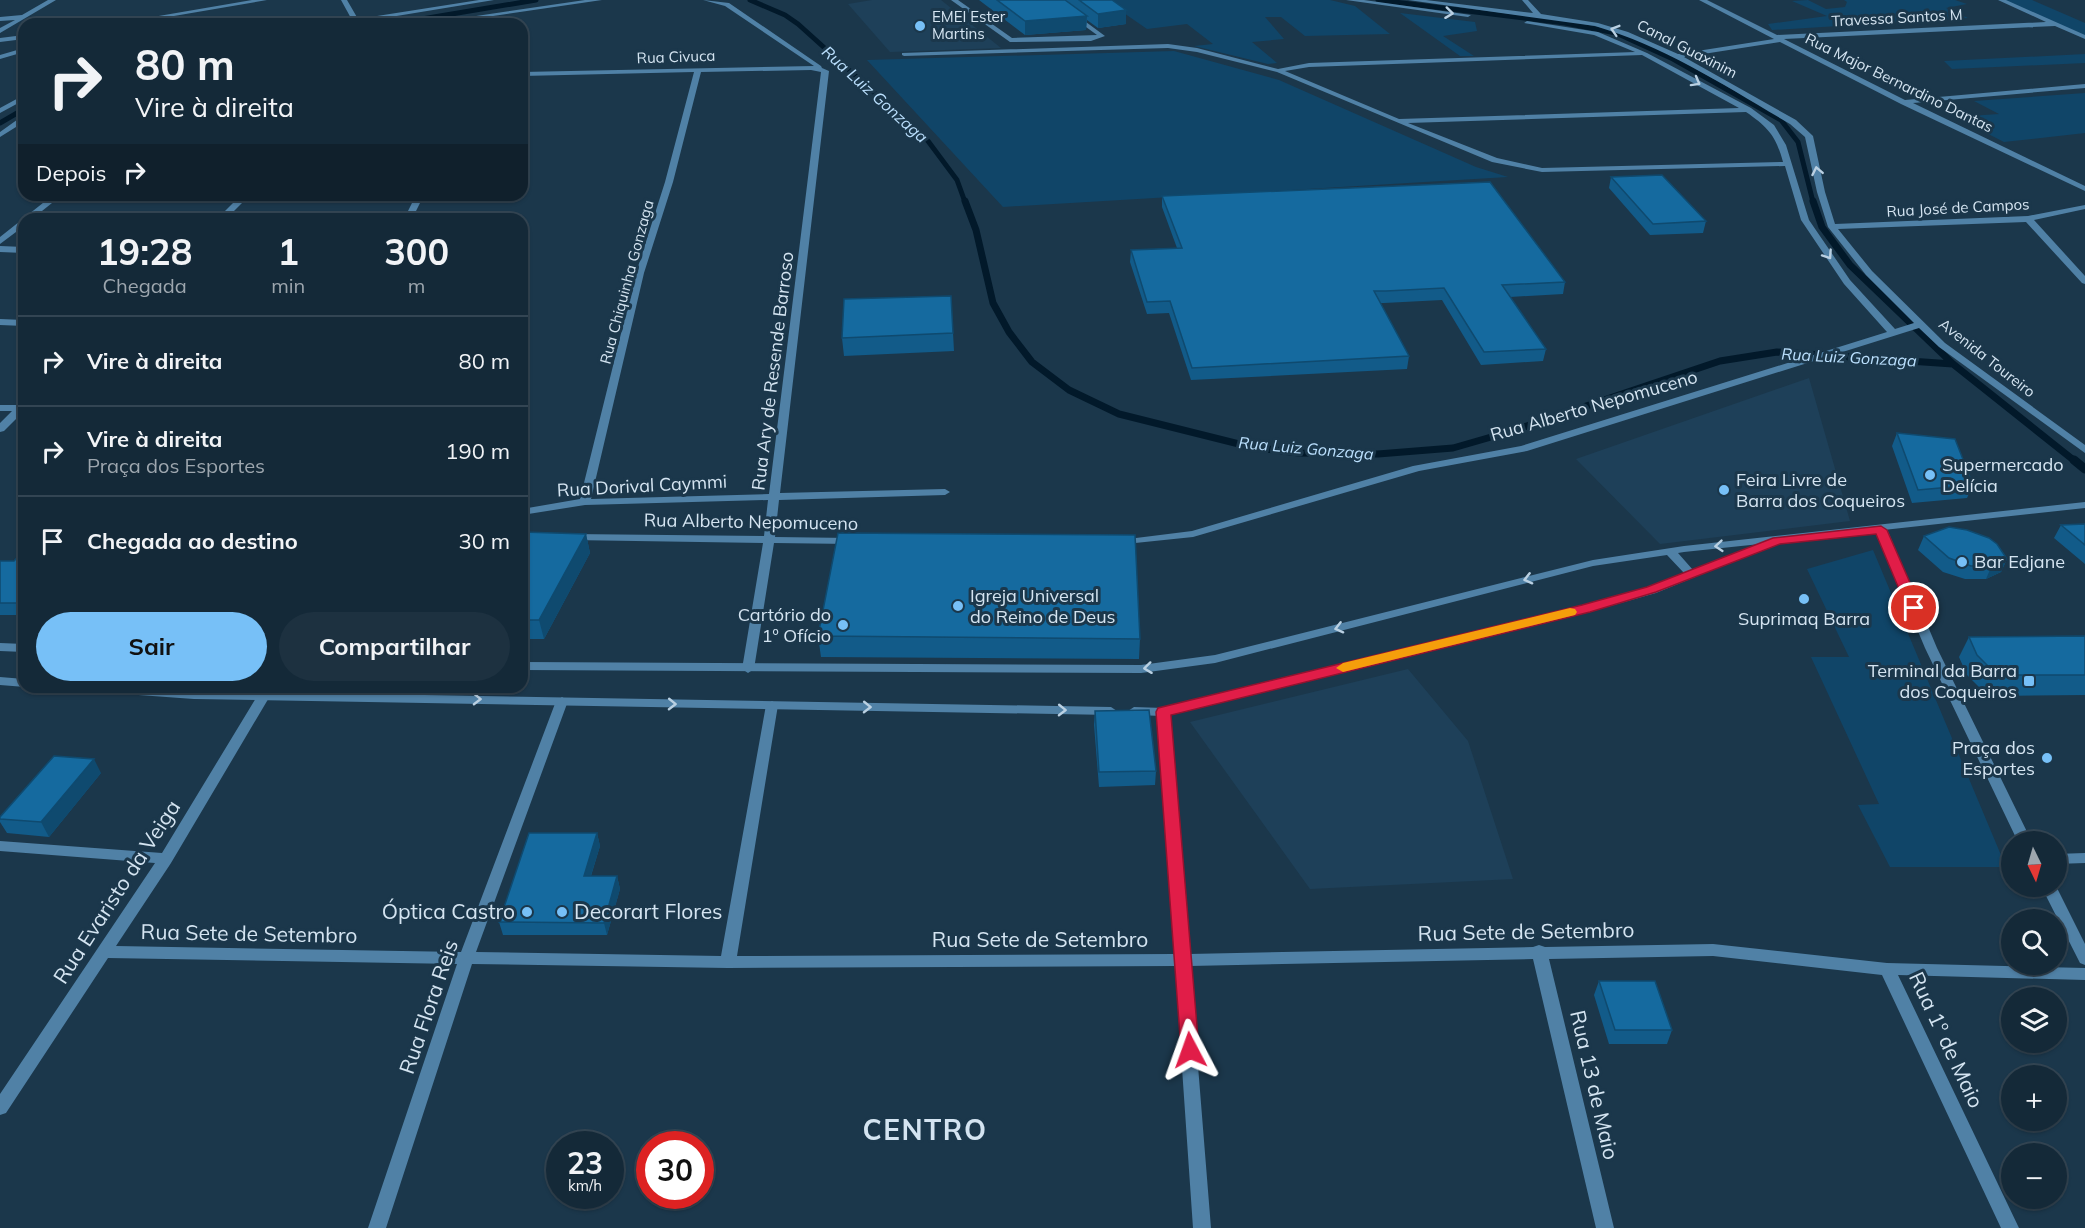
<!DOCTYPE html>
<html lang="pt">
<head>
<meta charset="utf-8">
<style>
	:root { --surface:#142938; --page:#1d3140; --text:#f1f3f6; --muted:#9da6ae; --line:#334553; --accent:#77c0f7 }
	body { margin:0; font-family:Mulish,sans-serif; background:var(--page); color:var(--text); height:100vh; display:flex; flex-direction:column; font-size:22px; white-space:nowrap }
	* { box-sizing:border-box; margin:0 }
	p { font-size:20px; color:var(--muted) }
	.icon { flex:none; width:33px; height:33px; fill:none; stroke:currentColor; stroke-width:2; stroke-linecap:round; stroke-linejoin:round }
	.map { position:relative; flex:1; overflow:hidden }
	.side { position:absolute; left:18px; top:213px; width:510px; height:480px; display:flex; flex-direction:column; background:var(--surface); border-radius:18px; box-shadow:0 2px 4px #0004,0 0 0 2px var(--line) }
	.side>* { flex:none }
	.hud { position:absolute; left:18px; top:18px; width:510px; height:183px; border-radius:18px; box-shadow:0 2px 4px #0004,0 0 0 2px var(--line); background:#142938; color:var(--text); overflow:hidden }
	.needle { width:39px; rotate:175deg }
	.fabs { position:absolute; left:2001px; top:831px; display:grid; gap:12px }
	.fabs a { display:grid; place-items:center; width:66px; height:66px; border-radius:50%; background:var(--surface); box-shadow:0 2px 4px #0004,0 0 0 2px var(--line); font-size:30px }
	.speed { position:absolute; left:546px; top:1131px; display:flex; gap:12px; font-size:30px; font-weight:700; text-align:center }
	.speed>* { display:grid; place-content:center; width:78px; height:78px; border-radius:50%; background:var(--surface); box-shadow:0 2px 4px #0004,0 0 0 2px var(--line); line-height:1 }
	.speed small { font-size:15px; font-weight:400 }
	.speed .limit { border:9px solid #d22; background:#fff; color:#111 }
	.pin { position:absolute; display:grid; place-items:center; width:51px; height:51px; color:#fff; margin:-26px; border:3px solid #fff; border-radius:50%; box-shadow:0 2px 6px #0007 }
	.me { position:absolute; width:66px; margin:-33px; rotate:356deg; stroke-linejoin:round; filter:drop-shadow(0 0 4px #0008) }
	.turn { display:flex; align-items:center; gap:21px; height:126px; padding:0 18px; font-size:27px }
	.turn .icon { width:78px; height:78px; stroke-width:2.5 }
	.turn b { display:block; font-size:42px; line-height:51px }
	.then { display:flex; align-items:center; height:57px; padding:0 18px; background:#0003; gap:12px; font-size:22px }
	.eta { display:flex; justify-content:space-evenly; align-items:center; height:102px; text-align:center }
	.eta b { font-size:36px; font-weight:700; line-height:42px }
	.action { display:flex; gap:12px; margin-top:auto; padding:12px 18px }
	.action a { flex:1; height:69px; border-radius:36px; background:var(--accent); color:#111; font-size:24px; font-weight:700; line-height:69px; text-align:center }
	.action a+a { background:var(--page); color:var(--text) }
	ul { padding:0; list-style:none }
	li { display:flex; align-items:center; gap:18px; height:90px; padding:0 18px; border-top:2px solid var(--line) }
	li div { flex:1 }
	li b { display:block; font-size:22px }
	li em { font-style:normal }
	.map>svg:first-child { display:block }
	.built { fill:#1e4059 }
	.green { fill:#104568 }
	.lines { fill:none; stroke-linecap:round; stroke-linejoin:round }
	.stream-far2 { stroke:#02192a; stroke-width:5 }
	.stream-far1 { stroke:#02192a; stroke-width:7 }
	.stream { stroke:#02192a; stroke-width:9 }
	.minor { fill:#5081a6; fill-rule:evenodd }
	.tertiary { fill:#5081a6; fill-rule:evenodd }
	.wall { fill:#125b89 }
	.shaded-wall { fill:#0f4a6f }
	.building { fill:#156a9f; stroke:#0f4a6f; stroke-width:1.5 }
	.oneway { stroke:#bad0e2 }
	.route { fill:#e11d48; stroke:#92132f; stroke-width:1.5 }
	.slow { fill:#f59e0b }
	.poi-dot { fill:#77c0f7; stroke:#1b374b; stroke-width:2 }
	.labels { text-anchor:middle; stroke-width:6; stroke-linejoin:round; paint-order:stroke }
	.far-poi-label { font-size:15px; fill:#d4e4f1; stroke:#1b374b; text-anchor:start }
	.far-street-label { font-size:15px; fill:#d4e4f1; stroke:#1b374b }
	.far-water-label { font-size:16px; font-style:italic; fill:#bbe0fe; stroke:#1b374b }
	.street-label { font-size:18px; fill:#d4e4f1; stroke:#1b374b }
	.poi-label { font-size:18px; fill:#d4e4f1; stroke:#1b374b; text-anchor:start }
	.near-street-label { font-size:21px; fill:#d4e4f1; stroke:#1b374b }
	.near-poi-label { font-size:21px; fill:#d4e4f1; stroke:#1b374b; text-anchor:end }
	.near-district-label { font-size:28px; font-weight:bold; letter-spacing:1.5px; fill:#d4e4f1; stroke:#1b374b }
</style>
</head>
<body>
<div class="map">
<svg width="2085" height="1228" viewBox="0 0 2085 1228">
	<rect width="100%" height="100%" fill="#1b374b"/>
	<path class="built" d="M872,0H941L1001,48L890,52L848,4Z
		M1809,378L1850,521L1660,544L1576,459Z
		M1408,669L1468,741L1513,879L1310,889L1190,722Z"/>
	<path class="green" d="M1105,0H1330L1355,6L1390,34L1305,36L1281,17H1265L1284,39L1252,42L1277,63L1268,64L1194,46L1213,44L1187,24L1147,29Z
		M1808,0L1826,9L1845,7L1847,2L1844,0H1955L1967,4L1946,8L1968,18L1772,30L1768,24L1827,16L1792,1Z
		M2003,0H2032L2085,23V37Z
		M1400,13L1475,22L1477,31L1443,36L1474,56H1460Z
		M1174,51L1279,80L1476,167L1508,177L1003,207L867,60Z
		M2085,54V63L1952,69L1944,61Z
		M2085,93V133L2004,142L1955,117L1999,114L1974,101Z
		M1873,550L2006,867H1890L1858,805L1879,804L1811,657H1849L1807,569Z"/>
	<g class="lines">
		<path class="stream-far2" d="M750,0L785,15L798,24L928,141L957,180L965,202
			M1378,0L1565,23L1616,33L1673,59L1781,120L1798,142L1813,202
			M392,24L536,0
			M0,123L24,109"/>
		<path class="stream-far1" d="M965,201L976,230L993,303L1009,332L1032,362L1069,390L1119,414L1251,447L1299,453L1378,454L1453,448L1512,431L1720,361L1777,352L1953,364
			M1813,201L1822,227L1850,265L1953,364L2076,462"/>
		<path class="stream" d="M2074,460L2085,469"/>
		<path class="minor" d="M48,0H56L0,33V28L15,20L0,21V17L22,15Z
			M252,0H267L127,24H112Z
			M341,0H347L358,19L479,0H494L360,22L361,24H335L352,20Z
			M585,0H602L439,24H422Z
			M703,0L729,3L821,66L822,68L829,71L780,493L945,489L950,492L945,495L779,500L775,537L851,538L857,541L851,544L774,543L754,669L748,673L742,669L763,543L571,540L565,537L571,534L764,536L768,500L585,505L522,515V509L580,499L636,273L665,182L694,72L522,76V72L814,66L725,6ZM811,70L821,72L769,494L591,499L644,273L673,182L701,72Z
			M951,0H958L1012,38L1097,35L1049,0H1056L1105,36L1091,41L1010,42Z
			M1346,0H1364L1471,15L1468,17Z
			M1408,0H1426L1533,13L1522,0H1528L1541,14L1598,23L1628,32L1678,54L1774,39L1699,0H1707L1777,35L2046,22L1998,0H2006L2085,35V39L2055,26L1784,39L1905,100L2085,84V88L1913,103L2085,186V191L1901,104L1780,42L1684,57L1796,120L1813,136L1825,192L1835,224L2028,216L2085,205V209L2034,220L2085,276V284L2082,283L2026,222L1838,229L1872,271L1945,343L2085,445V453L1939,347L1919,328L1527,451L1419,471L1193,537L1116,545L1114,543L1120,540L1192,531L1413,466L1521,446L1887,332L1844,284L1801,220L1785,166L1542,172L1492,162L1277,72L1197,52L1168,48L904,56L902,55V53L1168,44L1197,48L1278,69L1309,63L1635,52L1594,35L1524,23L1527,21L1598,32L1647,53L1751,108L1774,125L1786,145L1809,220L1850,280L1895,329L1914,323L1866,275L1828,227L1817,192L1805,137L1790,124C1727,87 1666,47 1595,26ZM1642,55L1739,108L1399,119L1285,71L1309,67ZM1746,112C1768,127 1776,136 1783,162L1542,168L1497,158L1408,123Z
			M24,35V39L0,42V38Z
			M24,48V52L0,59V55Z
			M24,95V100L0,113V108Z
			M21,117H24V122L0,137V132Z
			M53,195H62L32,219H24V226L0,244V237Z
			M241,195H250L226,219H217Z
			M416,195H424L412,219H404Z
			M0,246L24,247V253L0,252Z
			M0,319L24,320V326L0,325Z
			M24,402V411L4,431L0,432V423L12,411H0V405H18Z
			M1881,526L1887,529L1937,648L2032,842H2018L1925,648L1875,529Z
			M264,692L270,696L171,863L116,946L461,952L556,701L562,697L568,701L476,952L721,956L766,705L772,701L778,705L737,956L1174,954L1157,712L1163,708L1169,712L1189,954L1533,947L1539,945L1545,947L1713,944L1887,963L2085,968V980L1898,975L2019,1228H2001L1882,975L1713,956L1549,959L1614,1228H1596L1533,959L1190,966L1211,1228H1193L1175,966L728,968L472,964L386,1228H368L457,964L108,958L6,1113L0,1115V1094L155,863L0,851V841L162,853L259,693Z
			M2085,853V863L2056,864V854Z
			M2041,886H2056L2085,944V965L2080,963Z"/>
		<path class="tertiary" d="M2085,502V508L1783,541L1656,593L1589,612L1163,716L1134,715L1128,711L1134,707L1163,708L1583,606L1648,587L1684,573L1667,555L1593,566L1215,663L1141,673L522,670V662L1141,665L1215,655L1593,560L1684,546ZM1760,544L1693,570L1678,553L1684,552Z
			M0,643L24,644V652L0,651Z
			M0,677L24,679L25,687L0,685Z
			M77,687H142L194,691L1111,707L1117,711L1111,715L194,699L83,691Z"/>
	</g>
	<path class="wall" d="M979,0H1112L1126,10V24L1098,28L1087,20L1086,30L1025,35Z
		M1611,177L1706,221L1703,233L1650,235L1609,188Z
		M1162,196L1565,282L1563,294L1510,297L1546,349L1543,361L1481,365L1442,300L1384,303H1380L1409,356L1407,369L1191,380L1169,313L1147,314L1130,262L1131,250L1177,248L1162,207Z
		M951,296L954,351L844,356L842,338Z
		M1897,433L1973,485L1967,498L1912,503L1892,446Z
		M2085,524V564L2054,538L2061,525Z
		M522,532L586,534L590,553L544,639H522Z
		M1924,536L2007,559L2001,572L1986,579H1965L1943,572L1918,550Z
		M24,550V615H0V561H14Z
		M818,636L1140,639L1139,659L821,657Z
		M2085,636V695L1996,696L1979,687L1967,675L1959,657L1969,637Z
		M1095,711L1156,771L1155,785L1099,787L1094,725Z
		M101,773L49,837L7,833L0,822V817Z
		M597,833L600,846L591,876H617L620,889L607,935H503L499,922Z
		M1599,981L1672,1030L1667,1044H1609L1594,995Z"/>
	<path class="shaded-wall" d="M1126,10V24L1098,28V14Z
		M1087,16L1086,30L1025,35V21Z
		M586,534L590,553L544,639L539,620Z
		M2007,559L2001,572L1986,579L1992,565Z
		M94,759L101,773L49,837L41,822Z
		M597,833L600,846L587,888L584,876Z
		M617,876L620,889L607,935L604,923Z"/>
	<path class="building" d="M997,0H1065L1087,16L1025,21Z
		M1079,0H1112L1126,10L1098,14Z
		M1662,175L1706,221L1653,224L1611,177Z
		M1490,182L1565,282L1502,285L1546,349L1484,352L1444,288L1386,291H1374L1409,356L1192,368L1170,301L1147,302L1131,250L1182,248L1162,196Z
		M951,296L953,333L842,338L844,299Z
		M1897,433L1955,439L1973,485L1918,490Z
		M2085,524V545L2061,525Z
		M1949,527L1967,530L1989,538L1997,544L2007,559L1992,565L1971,566L1949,558L1924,536Z
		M522,532L586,534L539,620H522Z
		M838,533L1135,535L1140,639L818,636Z
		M24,550V603H0V561H14Z
		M2085,636V675H2006L1989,667L1977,655L1969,637Z
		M1149,710L1156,771L1099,772L1095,711Z
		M54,756L94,759L41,822L0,819V817Z
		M529,833H597L584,876H617L604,923L499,922Z
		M1599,981H1655L1672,1030H1615Z"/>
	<defs><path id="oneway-chevron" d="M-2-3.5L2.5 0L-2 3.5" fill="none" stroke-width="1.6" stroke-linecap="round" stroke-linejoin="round" transform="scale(1.5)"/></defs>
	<g class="oneway">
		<use href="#oneway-chevron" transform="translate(1449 13) rotate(7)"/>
		<use href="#oneway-chevron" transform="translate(1615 30) rotate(-163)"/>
		<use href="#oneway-chevron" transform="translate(1696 82) rotate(29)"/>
		<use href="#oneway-chevron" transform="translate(1817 171) rotate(-101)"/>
		<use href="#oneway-chevron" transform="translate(1828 255) rotate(56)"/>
		<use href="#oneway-chevron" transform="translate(1719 546) rotate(175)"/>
		<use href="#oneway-chevron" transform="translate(1528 579) rotate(166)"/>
		<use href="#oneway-chevron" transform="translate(1339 628) rotate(166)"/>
		<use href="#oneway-chevron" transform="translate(1148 668) rotate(173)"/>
		<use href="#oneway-chevron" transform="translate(477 699) rotate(1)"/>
		<use href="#oneway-chevron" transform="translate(672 704) rotate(1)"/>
		<use href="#oneway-chevron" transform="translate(867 707) rotate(1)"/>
		<use href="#oneway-chevron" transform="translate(1062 710) rotate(1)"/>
	</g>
	<path class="route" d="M1881,526L1887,530L1921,608L1919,611H1909L1907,608L1876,534L1780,544L1656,592L1590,612L1171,715L1199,1050L1196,1055L1190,1057L1183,1055L1181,1050L1156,712L1158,708L1582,605L1647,587L1773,538Z"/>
	<path class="slow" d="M1570,608L1575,609L1577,612L1575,615L1343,672L1336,668L1343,663Z"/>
	<g class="poi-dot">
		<circle cx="920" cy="26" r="6"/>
		<circle cx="1930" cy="475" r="6"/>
		<circle cx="1724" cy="490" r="6"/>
		<circle cx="1962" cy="562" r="6"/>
		<circle cx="1804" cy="599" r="6"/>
		<circle cx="958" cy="606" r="6"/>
		<circle cx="843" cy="625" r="6"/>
		<rect x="2023" y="675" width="12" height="12" rx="3"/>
		<circle cx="2047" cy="758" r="6"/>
		<circle cx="527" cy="912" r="6"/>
		<circle cx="562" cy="912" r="6"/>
	</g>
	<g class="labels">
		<g class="far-poi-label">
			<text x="932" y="22">EMEI Ester<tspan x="932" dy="17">Martins</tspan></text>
		</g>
		<g class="far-street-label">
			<text transform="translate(1897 18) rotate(-3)" y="5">Travessa Santos M</text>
			<text transform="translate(1687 49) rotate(27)" y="5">Canal Guaxinim</text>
			<text transform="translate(676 57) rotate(-2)" y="5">Rua Civuca</text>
			<text transform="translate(1899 83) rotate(26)" y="5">Rua Major Bernardino Dantas</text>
			<text transform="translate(1958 208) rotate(-3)" y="5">Rua José de Campos</text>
			<text transform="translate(627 282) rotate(-75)" y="5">Rua Chiquinha Gonzaga</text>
			<text transform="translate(1987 358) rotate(38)" y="5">Avenida Toureiro</text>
		</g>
		<g class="far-water-label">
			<text transform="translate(875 94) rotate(42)" y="6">Rua Luiz Gonzaga</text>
			<text transform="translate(1849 357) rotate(3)" y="6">Rua Luiz Gonzaga</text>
			<text transform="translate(1306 448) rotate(5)" y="6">Rua Luiz Gonzaga</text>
		</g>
		<g class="street-label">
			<text transform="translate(773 371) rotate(-83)" y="6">Rua Ary de Resende Barroso</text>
			<text transform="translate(1594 406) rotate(-16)" y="6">Rua Alberto Nepomuceno</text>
			<text transform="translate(642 486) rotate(-3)" y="6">Rua Dorival Caymmi</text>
			<text transform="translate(751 522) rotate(1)" y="6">Rua Alberto Nepomuceno</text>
		</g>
		<g class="poi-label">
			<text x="1942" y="471">Supermercado<tspan x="1942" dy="21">Delícia</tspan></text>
			<text x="1736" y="486">Feira Livre de<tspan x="1736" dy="21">Barra dos Coqueiros</tspan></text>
			<text x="1974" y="568">Bar Edjane</text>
			<text x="970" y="602">Igreja Universal<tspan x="970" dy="21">do Reino de Deus</tspan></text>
			<text x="831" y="621" text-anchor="end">Cartório do<tspan x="831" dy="21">1º Ofício</tspan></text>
			<text x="1804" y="625" text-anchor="middle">Suprimaq Barra</text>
			<text x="2017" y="677" text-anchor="end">Terminal da Barra<tspan x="2017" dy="21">dos Coqueiros</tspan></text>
			<text x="2035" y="754" text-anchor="end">Praça dos<tspan x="2035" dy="21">Esportes</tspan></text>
		</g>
		<g class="near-street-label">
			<text transform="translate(117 892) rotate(-57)" y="7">Rua Evaristo da Veiga</text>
			<text transform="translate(1526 932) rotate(-1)" y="7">Rua Sete de Setembro</text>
			<text transform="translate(249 934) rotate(1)" y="7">Rua Sete de Setembro</text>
			<text x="1040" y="947">Rua Sete de Setembro</text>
			<text transform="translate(429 1007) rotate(-71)" y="7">Rua Flora Reis</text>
			<text transform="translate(1946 1040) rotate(65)" y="7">Rua 1º de Maio</text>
			<text transform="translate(1594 1085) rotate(77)" y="7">Rua 13 de Maio</text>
		</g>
		<g class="near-poi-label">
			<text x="515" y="919">Óptica Castro</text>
			<text x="574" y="919" text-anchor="start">Decorart Flores</text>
		</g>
		<g class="near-district-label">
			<text x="925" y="1140">CENTRO</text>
		</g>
	</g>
</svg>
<div class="fabs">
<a><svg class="needle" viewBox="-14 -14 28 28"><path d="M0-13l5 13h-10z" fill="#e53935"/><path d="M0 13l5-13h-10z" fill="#9da6ae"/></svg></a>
<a><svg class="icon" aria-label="search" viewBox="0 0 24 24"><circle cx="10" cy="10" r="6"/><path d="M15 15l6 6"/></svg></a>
<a><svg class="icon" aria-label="layers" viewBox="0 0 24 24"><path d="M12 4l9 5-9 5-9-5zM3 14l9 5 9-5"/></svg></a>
<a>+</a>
<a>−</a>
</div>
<div class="speed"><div>23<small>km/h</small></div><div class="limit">30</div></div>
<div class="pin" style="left:1914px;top:608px;background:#d93025"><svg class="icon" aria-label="arrive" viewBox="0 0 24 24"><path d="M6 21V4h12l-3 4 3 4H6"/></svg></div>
<svg class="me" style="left:1190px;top:1050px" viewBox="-20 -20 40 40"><path d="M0-17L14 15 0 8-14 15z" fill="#e11d48" stroke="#fff" stroke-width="4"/></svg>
<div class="hud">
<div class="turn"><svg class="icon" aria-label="right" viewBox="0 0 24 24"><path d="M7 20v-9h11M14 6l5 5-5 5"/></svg><div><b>80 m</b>Vire à direita</div></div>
<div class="then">Depois<svg class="icon" aria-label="right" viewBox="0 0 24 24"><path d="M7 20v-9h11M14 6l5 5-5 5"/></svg></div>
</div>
<section class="side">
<div class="eta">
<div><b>19:28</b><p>Chegada</p></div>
<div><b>1</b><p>min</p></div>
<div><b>300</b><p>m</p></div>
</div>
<ul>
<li><svg class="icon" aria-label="right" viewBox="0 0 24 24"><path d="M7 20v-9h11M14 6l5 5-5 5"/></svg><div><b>Vire à direita</b></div><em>80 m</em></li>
<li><svg class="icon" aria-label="right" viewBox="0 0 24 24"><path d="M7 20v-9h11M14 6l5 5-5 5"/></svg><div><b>Vire à direita</b><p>Praça dos Esportes</p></div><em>190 m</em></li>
<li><svg class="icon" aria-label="arrive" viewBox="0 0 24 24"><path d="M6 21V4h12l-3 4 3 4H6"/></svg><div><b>Chegada ao destino</b></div><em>30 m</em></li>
</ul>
<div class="action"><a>Sair</a><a>Compartilhar</a></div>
</section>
</div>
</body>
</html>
